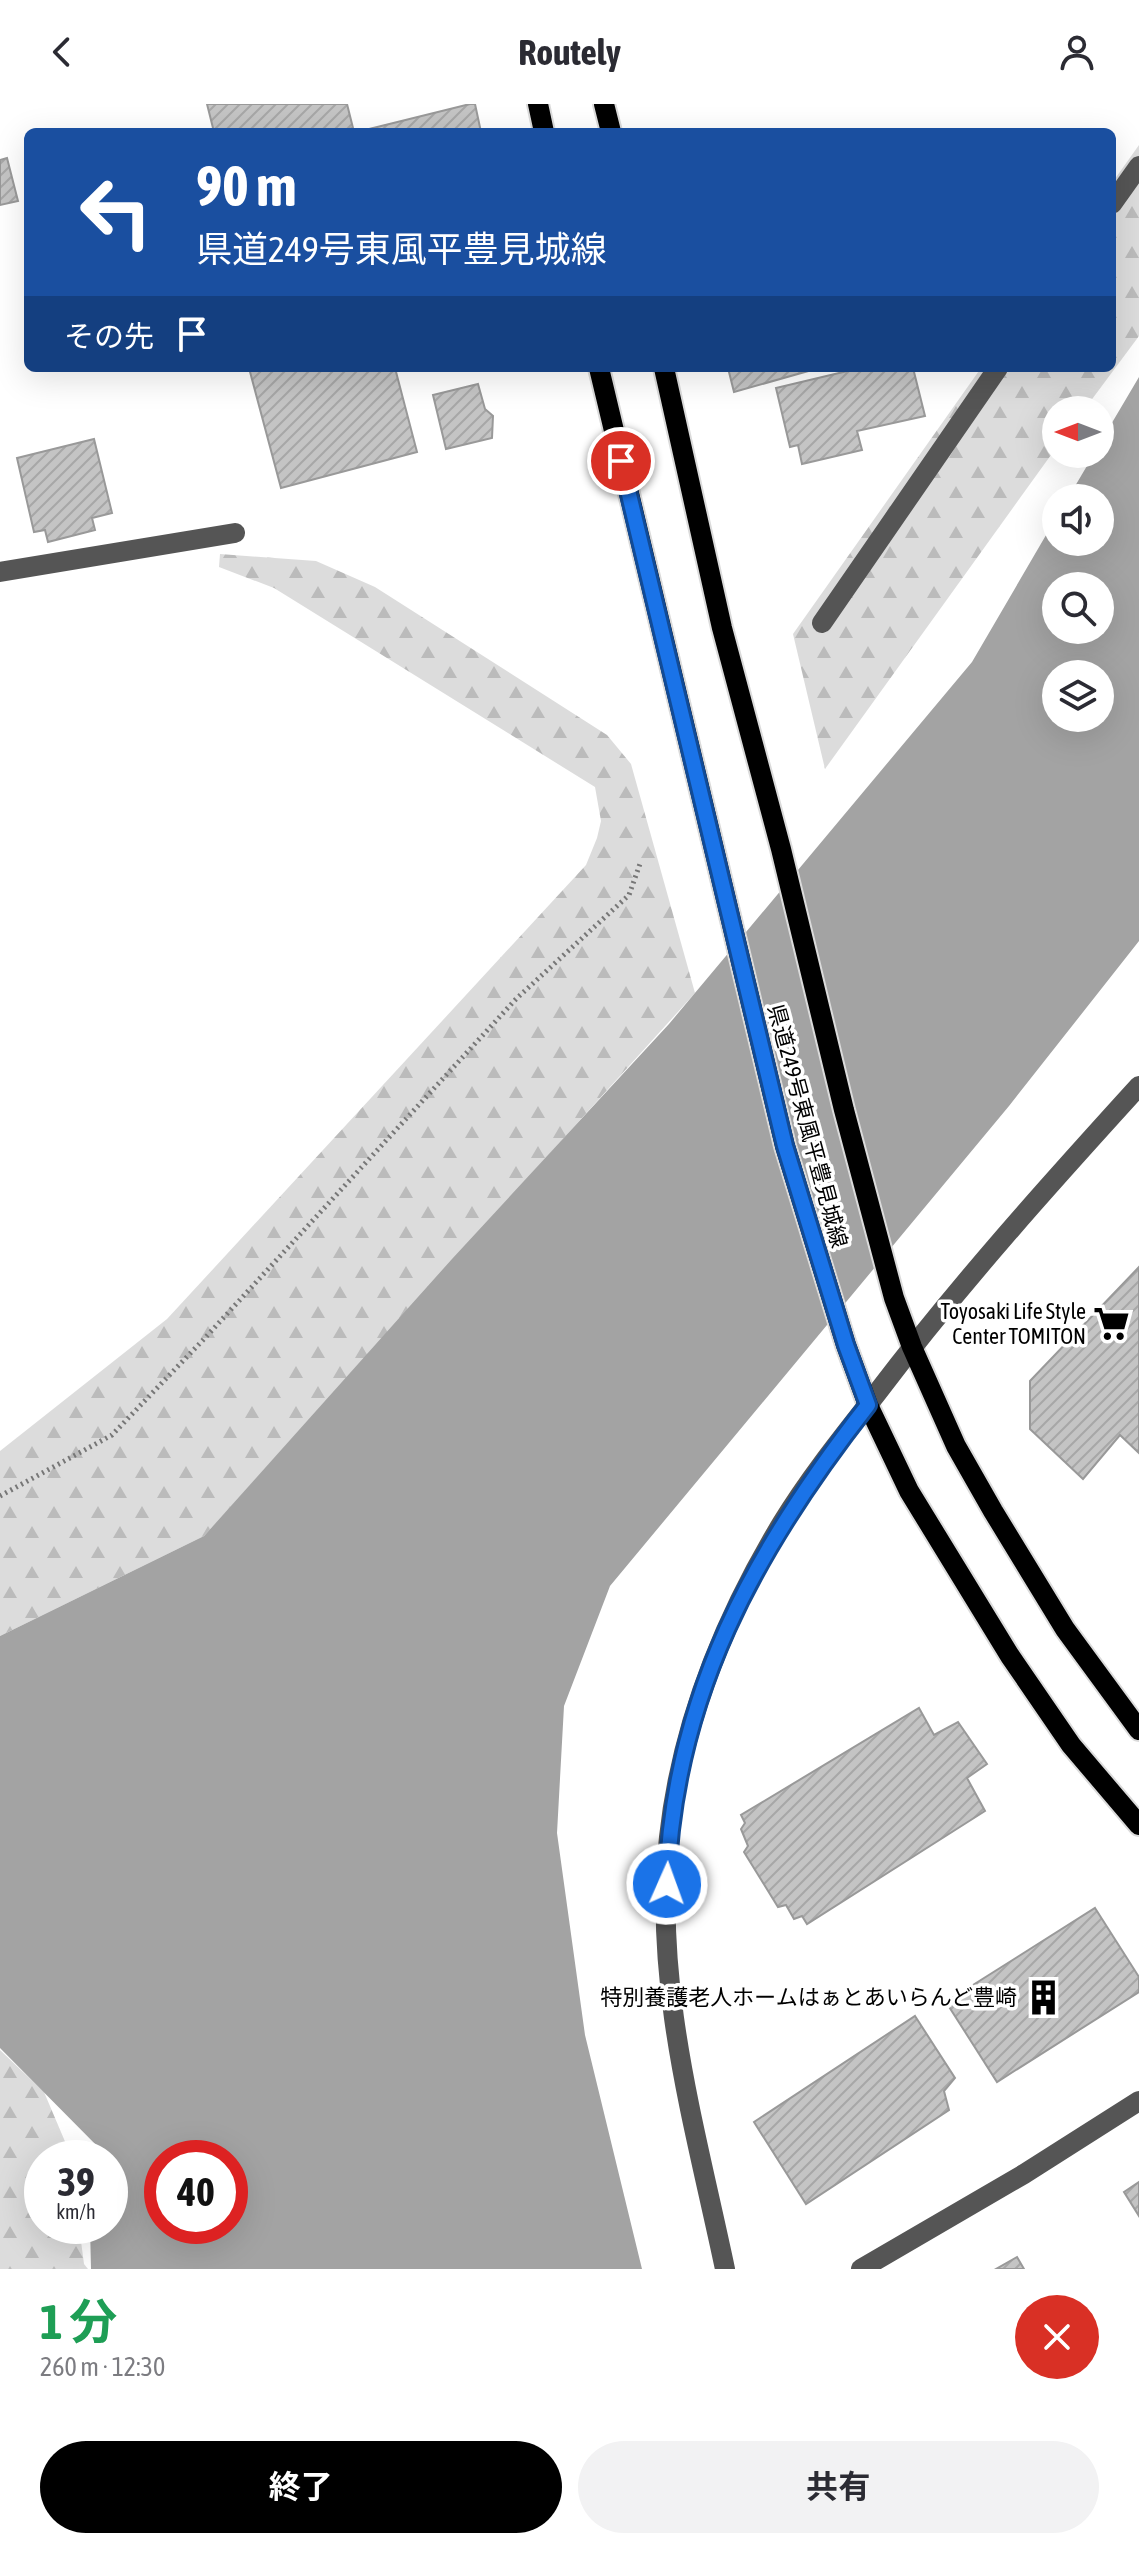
<!DOCTYPE html>
<html lang="ja">
<head>
<meta charset="utf-8">
<style>
	:root { --surface:#fff; --page:#f2f2f3; --text:#2b2b33; --muted:#7c7c81; --accent:#000 }
	body { margin:0; font-family:"Asap Condensed","Noto Sans JP",sans-serif; background:var(--page); color:var(--text); height:100vh; display:flex; flex-direction:column; font-size:30px; white-space:nowrap }
	* { box-sizing:border-box; margin:0 }
	p { font-size:26px; color:var(--muted) }
	.icon { flex:none; width:44px; height:44px; fill:none; stroke:currentColor; stroke-width:2; stroke-linecap:round; stroke-linejoin:round }
	.map { position:relative; height:2165px; overflow:hidden }
	.sheet { display:flex; flex-direction:column; background:var(--surface); flex:1 }
	.sheet>* { flex:none }
	.top-card { position:absolute; left:24px; top:24px; width:1092px; height:244px; border-radius:12px; box-shadow:0 8px 32px #0002; background:#1a4fa0; color:#fff; overflow:hidden }
	.needle { width:52px; rotate:270deg }
	.tools { position:absolute; left:1042px; top:292px; display:grid; gap:16px }
	.tools a { display:grid; place-items:center; width:72px; height:72px; border-radius:50%; background:var(--surface); box-shadow:0 8px 32px #0002; font-size:40px }
	.speed { position:absolute; left:24px; top:2036px; display:flex; gap:16px; font-size:40px; font-weight:700; text-align:center }
	.speed>* { display:grid; place-content:center; width:104px; height:104px; border-radius:50%; background:var(--surface); box-shadow:0 8px 32px #0002; line-height:1 }
	.speed small { font-size:20px; font-weight:400 }
	.speed .limit { border:12px solid #d22; background:#fff; color:#111 }
	.pin { position:absolute; display:grid; place-items:center; width:68px; height:68px; color:#fff; margin:-34px; border:4px solid #fff; border-radius:50%; box-shadow:0 2px 8px #0007 }
	.me { position:absolute; width:88px; margin:-44px; rotate:2deg; stroke-linejoin:round; filter:drop-shadow(0 0 6px #0008) }
	.turn { display:flex; align-items:center; gap:28px; height:168px; padding:0 40px; font-size:36px }
	.turn .icon { width:104px; height:104px; stroke-width:2.5 }
	.turn b { display:block; font-size:56px; line-height:68px }
	.then { display:flex; align-items:center; height:76px; padding:0 40px; background:#0003; gap:16px; font-size:30px }
	.round { display:grid; place-items:center; flex:none; width:84px; height:84px; border-radius:42px; background:var(--page) }
	.overview { display:flex; align-items:center; justify-content:space-between; height:136px; padding:0 40px }
	h1 { font-size:48px; font-weight:700; line-height:60px; color:#1e9e55 }
	.action { display:flex; gap:16px; margin-top:auto; padding:16px 40px }
	.action a { flex:1; height:92px; border-radius:48px; background:var(--accent); color:#fff; font-size:32px; font-weight:700; line-height:92px; text-align:center }
	.action a+a { background:var(--page); color:var(--text) }
	header { display:flex; justify-content:space-between; align-items:center; height:104px; padding:0 40px; background:var(--surface); font-size:36px; font-weight:700 }
	.map>svg:first-child { display:block }
	.forest { fill:url(#forest-firs) }
	.water { fill:#a3a3a3; fill-rule:evenodd }
	.building { fill:url(#building-hatch); stroke:#999; stroke-width:2 }
	.lines { fill:none; stroke-linecap:round; stroke-linejoin:round }
	.major-casing { stroke:#dbdbdb; stroke-width:24 }
	.path { stroke:#777; stroke-width:5; stroke-dasharray:2 4; stroke-linecap:butt }
	.minor { stroke:#555; stroke-width:20 }
	.major { stroke:#000; stroke-width:20 }
	.route-casing { stroke:#114b97; stroke-width:20 }
	.route { stroke:#1a73e8; stroke-width:14 }
	.labels { text-anchor:middle; stroke-width:7; stroke-linejoin:round; paint-order:stroke }
	.street-label { font-size:22px; fill:#000; stroke:#fff }
	.poi-label { font-size:22px; fill:#000; stroke:#fff; text-anchor:end }
</style>
</head>
<body>
<header><svg class="icon" aria-label="back" viewBox="0 0 24 24"><path d="M15 5l-7 7 7 7"/></svg>Routely<svg class="icon" aria-label="person" viewBox="0 0 24 24"><circle cx="12" cy="8" r="4"/><path d="M4 21q1-7 8-7t8 7"/></svg></header>
<div class="map">
<svg width="1139" height="2165" viewBox="0 0 1139 2165">
	<defs>
		<pattern id="forest-firs" width="22" height="20" patternUnits="userSpaceOnUse" patternTransform="scale(2)"><rect width="22" height="20" fill="#dcdcdc"/><path d="M5 1l3.5 6h-7zM16 11l3.5 6h-7z" fill="#bbb"/></pattern>
		<pattern id="building-hatch" width="6" height="6" patternUnits="userSpaceOnUse" patternTransform="scale(2)"><rect width="6" height="6" fill="#c4c4c4"/><path d="M-1 1l2-2M0 6l6-6M5 7l2-2" fill="none" stroke="#a7a7a7"/></pattern>
	</defs>
	<rect width="100%" height="100%" fill="#fff"/>
	<path class="forest" d="M1139,41V232L1084,306H1056V344L825,665L793,530L981,264H1112V79Z
		M220,450L316,457L375,483L607,631L631,660L695,889L204,1432L0,1532V1347L167,1215L586,761L597,734L601,717L595,683L274,484L219,463Z
		M0,1946L44,1988L72,2054H42V2122H79L84,2160L88,2165H0Z"/>
	<path class="water" d="M1139,273V837L1009,1002L610,1482L564,1602L557,1729L585,1931L642,2165H91L90,2122H110V2054H105L104,2049L0,1944V1532L204,1432L452,1155L669,920L972,558L1056,414V438H1100V394H1068L1094,350H1100V339ZM1056,482H1100V526H1056ZM1056,570H1100V614H1056ZM162,2054H230V2122H162Z"/>
	<path class="building" d="M207,0H347L353,24L336,28H214Z
		M470,0H475L481,28H357Z
		M7,54L18,97L0,101V56Z
		M249,264H395L417,348L281,384Z
		M728,264H819L734,288Z
		M860,264H913L925,312L857,327L862,346L802,360L798,341L790,343L776,284Z
		M478,280L485,305L493,312L492,334L446,345L433,291Z
		M94,335L112,409L92,414L95,426L48,438L45,426L34,428L17,354Z
		M1139,1163V1349L1120,1331L1083,1375L1030,1325V1277Z
		M919,1604L934,1631L958,1618L987,1660L967,1674L985,1707L807,1820L802,1812L794,1815L786,1801L778,1803L744,1748L748,1742L741,1725L745,1719L741,1711Z
		M1095,1804L1139,1873V1888L997,1978L946,1898Z
		M915,1912L955,1974L944,1987L949,2006L806,2100L754,2018Z
		M1139,2078V2112L1124,2088Z
		M1017,2153L1024,2165H996Z"/>
	<g class="lines">
		<defs>
			<path id="major" d="M538,0L544,28
				M604,0L611,28
				M599,264L785,1042L846,1241L868,1301L909,1387L1010,1552L1071,1641L1139,1721
				M664,264L722,524L781,745L844,1006L894,1194L912,1243L956,1342L993,1407L1065,1525L1139,1626"/>
		</defs>
		<use href="#major" class="major-casing"/>
		<path class="path" d="M0,1392L112,1331L204,1235L516,895L629,791L641,757"/>
		<path class="minor" d="M1112,100L1139,62
			M0,468L235,429
			M822,519L998,264
			M725,2165C695,2022 653,1881 669,1733C681,1622 724,1515 782,1419C810,1373 844,1331 877,1289C959,1181 1048,1082 1139,982
			M861,2165L1024,2070L1139,1997"/>
		<use href="#major" class="major"/>
	</g>
	<g class="lines">
		<defs>
			<path id="route" d="M621,357L785,1042L846,1241L868,1301C755,1445 673,1593 667,1780"/>
		</defs>
		<use href="#route" class="route-casing"/>
		<use href="#route" class="route"/>
	</g>
	<defs>
		<symbol id="supermarket-bare" viewBox="-9 -9 18 18"><path d="M-6-5.5h2.5l.6 2H6L4.5 2H-2.5L-4.4-4H-6ZM-1.5 3.2a1.3 1.3 0 1 0 .1 0ZM3 3.2a1.3 1.3 0 1 0 .1 0Z" fill="#000" stroke="#fff" stroke-width="2.5" paint-order="stroke"/></symbol>
		<symbol id="building-bare" viewBox="-9 -9 18 18"><path d="M-4-6H4V6H1V3H-1V6H-4ZM-2.5-4.3h1.7v1.8h-1.7ZM.8-4.3h1.7v1.8H.8ZM-2.5-1h1.7V.8h-1.7ZM.8-1h1.7V.8H.8Z" fill="#000" stroke="#fff" stroke-width="2.5" paint-order="stroke"/></symbol>
	</defs>
	<g fill-rule="evenodd">
		<use href="#supermarket-bare" x="1086" y="1194" width="51" height="51"/>
		<use href="#building-bare" x="1018" y="1868" width="51" height="51"/>
	</g>
	<g class="labels">
		<g class="street-label">
			<text transform="translate(808 1022) rotate(75)" y="8">県道249号東風平豊見城線</text>
		</g>
		<g class="poi-label">
			<text x="1086" y="1215">Toyosaki Life Style<tspan x="1086" dy="25">Center TOMITON</tspan></text>
			<text x="1017" y="1901">特別養護老人ホームはぁとあいらんど豊崎</text>
		</g>
	</g>
</svg>
<div class="tools">
<a><svg class="needle" viewBox="-14 -14 28 28"><path d="M0-13l5 13h-10z" fill="#e53935"/><path d="M0 13l5-13h-10z" fill="#7c7c81"/></svg></a>
<a><svg class="icon" aria-label="sound" viewBox="0 0 24 24"><path d="M4 9h4l5-4v14l-5-4H4zM17 9q2 3 0 6"/></svg></a>
<a><svg class="icon" aria-label="search" viewBox="0 0 24 24"><circle cx="10" cy="10" r="6"/><path d="M15 15l6 6"/></svg></a>
<a><svg class="icon" aria-label="layers" viewBox="0 0 24 24"><path d="M12 4l9 5-9 5-9-5zM3 14l9 5 9-5"/></svg></a>
</div>
<div class="speed"><div>39<small>km/h</small></div><div class="limit">40</div></div>
<div class="pin" style="left:621px;top:357px;background:#d93025"><svg class="icon" aria-label="arrive" viewBox="0 0 24 24"><path d="M6 21V4h12l-3 4 3 4H6"/></svg></div>
<svg class="me" style="left:667px;top:1780px" viewBox="-20 -20 40 40"><circle r="17" fill="#1a73e8" stroke="#fff" stroke-width="3"/><path d="M0-11L8 9 0 5-8 9z" fill="#fff"/></svg>
<div class="top-card">
<div class="turn"><svg class="icon" aria-label="left" viewBox="0 0 24 24"><path d="M17 20v-9H6M10 6l-5 5 5 5"/></svg><div><b>90 m</b>県道249号東風平豊見城線</div></div>
<div class="then">その先<svg class="icon" aria-label="arrive" viewBox="0 0 24 24"><path d="M6 21V4h12l-3 4 3 4H6"/></svg></div>
</div>
</div>
<section class="sheet">
<div class="overview"><div><h1>1 分</h1><p>260 m · 12:30</p></div><a class="round" style="background:#d93025;color:#fff"><svg class="icon" aria-label="close" viewBox="0 0 24 24"><path d="M6 6l12 12M18 6L6 18"/></svg></a></div>
<div class="action"><a>終了</a><a>共有</a></div>
</section>
</body>
</html>
